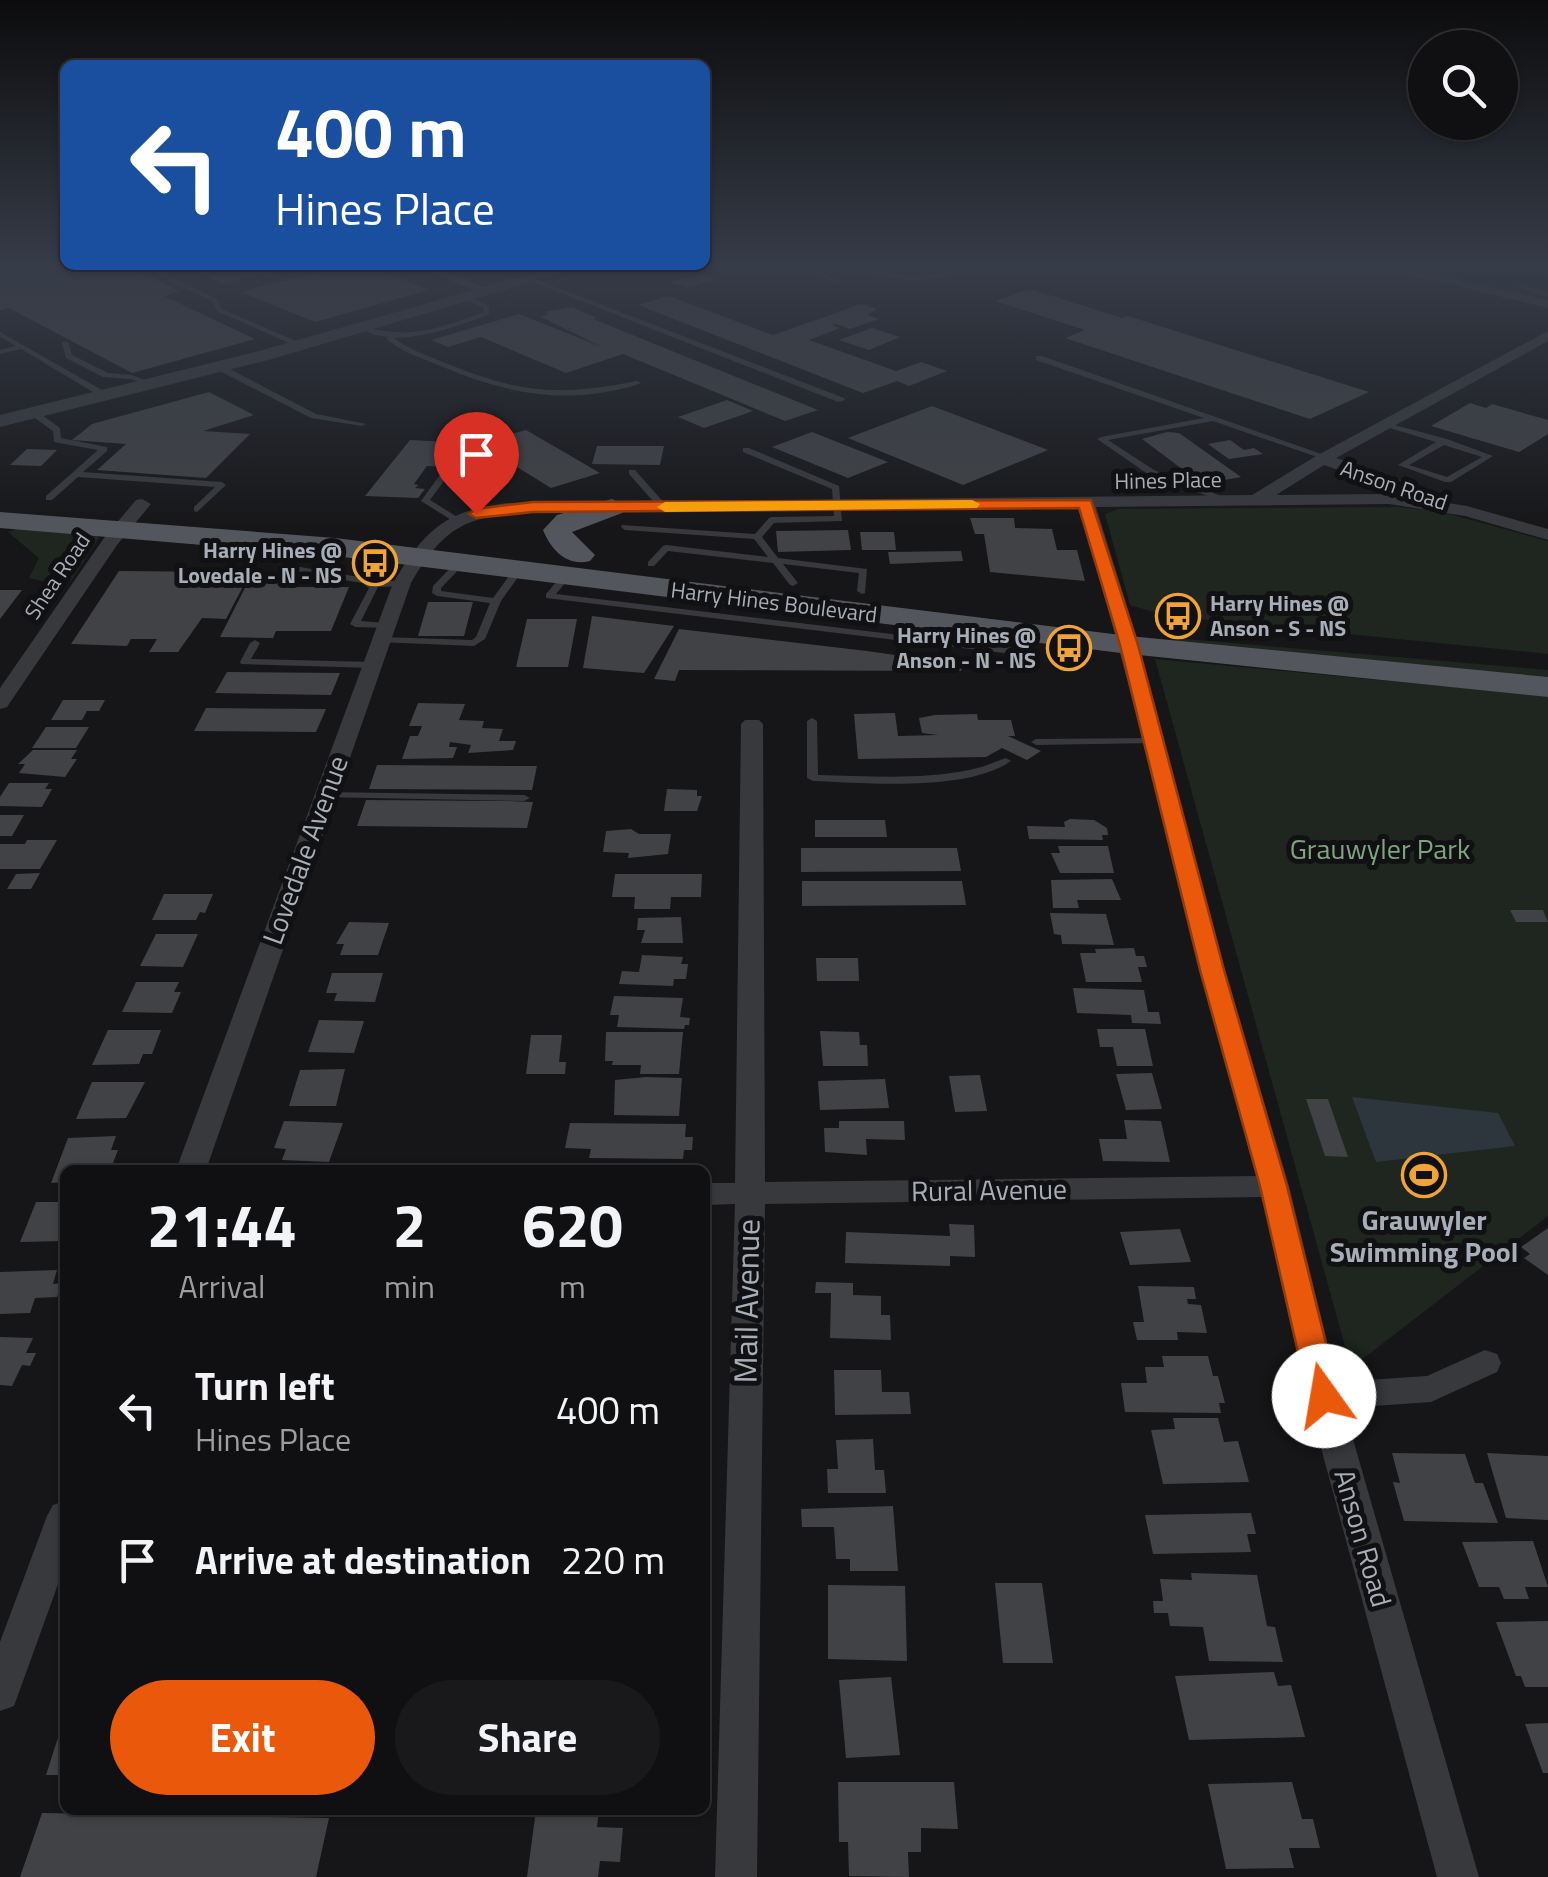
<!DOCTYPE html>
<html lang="en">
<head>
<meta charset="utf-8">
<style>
	:root { --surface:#101012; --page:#19191b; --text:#f1f3f6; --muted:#9c9d9f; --line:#303032; --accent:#ea580c }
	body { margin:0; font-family:"Titillium Web",sans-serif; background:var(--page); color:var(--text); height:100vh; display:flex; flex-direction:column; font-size:38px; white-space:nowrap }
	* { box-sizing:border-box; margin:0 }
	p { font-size:32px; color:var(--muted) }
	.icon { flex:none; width:55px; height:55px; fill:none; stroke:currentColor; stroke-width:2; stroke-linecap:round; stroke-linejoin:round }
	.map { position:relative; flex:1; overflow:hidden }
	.sheet { position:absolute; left:60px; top:1165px; width:650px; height:650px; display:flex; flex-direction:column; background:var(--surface); border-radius:15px; box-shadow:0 2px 8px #0004,0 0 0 2px var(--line) }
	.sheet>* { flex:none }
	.guide { position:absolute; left:60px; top:60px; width:650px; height:210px; border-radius:15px; box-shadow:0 2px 8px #0004,0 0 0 2px var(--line); background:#1a4fa0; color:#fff; overflow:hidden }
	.controls { position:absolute; left:1408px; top:30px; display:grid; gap:20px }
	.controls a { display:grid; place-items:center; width:110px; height:110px; border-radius:50%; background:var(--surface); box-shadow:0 2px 8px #0004,0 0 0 2px var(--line); font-size:50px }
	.pin { position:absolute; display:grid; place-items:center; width:85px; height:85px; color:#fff; margin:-102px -42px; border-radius:50% 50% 50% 0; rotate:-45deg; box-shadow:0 0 10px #0007 }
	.pin .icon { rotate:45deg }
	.me { position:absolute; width:110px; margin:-55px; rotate:347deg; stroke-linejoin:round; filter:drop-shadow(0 0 8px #0008) }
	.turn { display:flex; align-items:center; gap:35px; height:210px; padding:0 50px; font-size:45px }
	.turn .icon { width:130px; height:130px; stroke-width:2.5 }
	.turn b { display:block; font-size:70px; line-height:85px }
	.eta { display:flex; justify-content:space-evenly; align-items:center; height:170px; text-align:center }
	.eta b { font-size:60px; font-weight:700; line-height:70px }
	.button { display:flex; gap:20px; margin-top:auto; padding:20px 50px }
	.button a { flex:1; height:115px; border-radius:60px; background:var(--accent); color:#fff; font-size:40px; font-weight:700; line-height:115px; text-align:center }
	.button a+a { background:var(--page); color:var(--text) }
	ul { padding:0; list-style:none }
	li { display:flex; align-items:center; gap:30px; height:150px; padding:0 50px }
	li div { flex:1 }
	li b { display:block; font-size:38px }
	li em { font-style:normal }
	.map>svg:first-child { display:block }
	.green { fill:#1e261f }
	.water { fill:#2c363c }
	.building { fill:#404245 }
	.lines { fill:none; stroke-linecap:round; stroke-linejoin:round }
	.service { fill:#37393d; fill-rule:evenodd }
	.minor { fill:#37393d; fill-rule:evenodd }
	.tertiary { fill:#37393d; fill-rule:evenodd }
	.primary { fill:#53565c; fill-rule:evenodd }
	.route { fill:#ea580c; stroke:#983908; stroke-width:2.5 }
	.slow { fill:#f59e0b }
	.labels { text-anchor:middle; stroke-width:10; stroke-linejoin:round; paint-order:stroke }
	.far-street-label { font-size:22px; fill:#a8aeb8; stroke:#111113 }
	.far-poi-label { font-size:22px; font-weight:bold; fill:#a8aeb8; stroke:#111113; text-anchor:end }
	.park-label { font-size:28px; fill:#80a380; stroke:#111113 }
	.street-label { font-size:28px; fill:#a8aeb8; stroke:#111113 }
	.poi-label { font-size:28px; font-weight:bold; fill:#a8aeb8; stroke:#111113 }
	.near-street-label { font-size:32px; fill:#a8aeb8; stroke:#111113 }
</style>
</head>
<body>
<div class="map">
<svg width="1548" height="1877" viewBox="0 0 1548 1877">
	<rect width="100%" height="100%" fill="#161618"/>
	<path class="green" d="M1402,268H1548V301Z
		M1399,507L1442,512L1548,541V654L1186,618L1191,615L1153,612L1130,605L1105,514L1118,509Z
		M20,528L95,534L99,538L71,581L56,584L29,578L39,558L8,532Z
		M1174,638L1548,670V679L1175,643Z
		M1155,659L1548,696V1216L1351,1368Z"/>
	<path class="water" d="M1352,1097L1498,1113L1515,1146L1376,1162Z"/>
	<path class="building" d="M20,268H131L180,291L164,296L255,339L132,373L9,308L0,310V273Z
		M189,268H279V270L223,284Z
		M332,268H385L391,271L378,274L391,275L429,290L315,322L241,292Z
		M700,274L716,280L687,288L671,282Z
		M1030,289L1122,318L1128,316L1369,392L1310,419L1065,338L1085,330L995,301Z
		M669,296L773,335L861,304L877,309L867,315L879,319L850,329L835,324L832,325L840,328L809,340L896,371L921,362L947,371L909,386L897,381L863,393L638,305Z
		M572,307L597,318L593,319L818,410L785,421L623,354L566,373L481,337L448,347L431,340L519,314L602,347L541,317L549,314L544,312Z
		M872,328L900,337L869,350L839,340Z
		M209,392L254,415L203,431L250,434L206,478L97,470L126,444L72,440L92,424Z
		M727,400L753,411L704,428L678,417Z
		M1470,403L1486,408L1492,404L1548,420V434L1519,452L1431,426Z
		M932,406L1048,450L963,485L848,438Z
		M526,430L600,473L551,488L478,443Z
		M812,432L888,462L848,478L772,447Z
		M1167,432L1179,433L1241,477L1202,484L1142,439Z
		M410,440L446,442L439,451L455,452L444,467L427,466L414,484L418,485L415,488L425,489L418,498L365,496Z
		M1230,440L1244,450L1254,448L1263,454L1229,459L1208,444Z
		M597,446H664L660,465L592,464Z
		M27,449L57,450L41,466L10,465Z
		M970,518H1014L1015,528L1052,529L1057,550H1077L1085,581L990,572L984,534H975Z
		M848,530L851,550L778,552L776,531Z
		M860,532H894L896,550H862Z
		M961,551L963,561L890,564L888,552Z
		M119,571L226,572L224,575H249L226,619L202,618L178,652H149L157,639H131L127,646L71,644Z
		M248,582H299L296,587H349L331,631H276L273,638L220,637Z
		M0,590H22L0,619Z
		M428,602H473L464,636H418Z
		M592,616L674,626L644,673L583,668Z
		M527,619H577L568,667H516Z
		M679,629L867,651L964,665L961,671L679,670L675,681L654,679Z
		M227,672L340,673L331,695L215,693Z
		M63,700H105L99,711H87L82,720H51Z
		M418,703L465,704L459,720L484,721L482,728L503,729L499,741H516L513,750L468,753L471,745L450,742L449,747H457L453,758L402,759L410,736H418L422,726H409Z
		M206,708L326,709L316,732L194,731Z
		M895,713L898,736L938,735L922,733L919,718L935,715L977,714L978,720H1011L1015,736H1008L1041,751L1027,760L1002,748L986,757L858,759L854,714Z
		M46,727H89L76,748H32Z
		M33,750H77L71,759H77L65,777L19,773L25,764H18Z
		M377,765L511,766H537L532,790L369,789Z
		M9,783H49L45,789H52L42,807L0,806V797Z
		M667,789L697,790V796H702L697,811H664Z
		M366,800L505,801L533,802L527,828L357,826Z
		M0,815H24L12,836H0Z
		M1070,819L1094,820L1107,828L1108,835H1102L1103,840L1029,839L1027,826L1065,827L1064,822Z
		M815,820H885L887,837H815Z
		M631,829L639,834H671L668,854L628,858L629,853L603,852L606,831Z
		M27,840H57L40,869H0V844H25Z
		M1058,846H1108L1114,873H1060L1051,853H1060Z
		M801,848H957L961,871L801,872Z
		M40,873L31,889H7L16,874Z
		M615,874H702L701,897H671L670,909H634L635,897H612Z
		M1112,879L1121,900H1077L1079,908H1053L1051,880Z
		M802,881H962L966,905L802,906Z
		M164,894H213L205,913L200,912L196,920H152Z
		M1510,910H1543L1548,922H1516Z
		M1050,913L1106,914L1114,945L1062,944L1061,935L1054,934Z
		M681,917L683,943H641L645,930H637L638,918Z
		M349,922L389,923L378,955H340L344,944H336Z
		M156,934H198L183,967L140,966Z
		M1134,948L1136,956H1144L1147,967H1138L1142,982H1086L1080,953H1096L1095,949Z
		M642,955L683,957L681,964H688L686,979H674L673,986L619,984L622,971L639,972Z
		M816,958H858L859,981H817Z
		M332,973H383L375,1002L334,1001L337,993H326Z
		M136,982H179L174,992H181L172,1013L122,1012Z
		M1073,988L1144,990L1148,1012H1159L1161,1024L1132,1023L1131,1015L1077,1013Z
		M614,996L683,998L680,1017L690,1018L689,1025H685L684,1029L617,1027L619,1015H610Z
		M319,1020L364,1021L354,1053L308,1052Z
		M1097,1029H1145L1153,1066H1117L1113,1047H1100Z
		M108,1030H161L152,1054H143L139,1064L92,1065Z
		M820,1031L859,1032L860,1045H867L868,1066H823Z
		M606,1032H683L679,1074H640L641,1065H612L613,1061H605Z
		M531,1035H562L559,1062H566L565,1074H526Z
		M345,1069L336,1106H289L300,1070Z
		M1152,1073L1162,1109L1126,1110L1116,1074Z
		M980,1075L987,1111L955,1112L949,1076Z
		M646,1077L682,1078L679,1116L614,1115L615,1080Z
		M885,1079L889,1108L820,1110L818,1081Z
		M92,1082H145L126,1118L76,1119Z
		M1306,1099H1328L1348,1157L1325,1156Z
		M1124,1120L1161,1121L1170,1162L1103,1161L1099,1139H1127Z
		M284,1121L343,1123L329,1162L282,1160L286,1149L274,1148Z
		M839,1121H904L905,1140L866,1139L867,1155L825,1152L824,1128H839Z
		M570,1123L686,1124L685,1137H693L692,1150H684L683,1159L589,1158L591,1149L565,1148Z
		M116,1136L111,1150H118L113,1163L106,1164L104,1170H65V1182L51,1183L68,1138Z
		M36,1202H65V1241L20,1242Z
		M949,1224L974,1225L975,1257L950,1256V1266L845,1263L846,1232L950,1236Z
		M1548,1228V1275L1524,1258L1530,1254L1521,1247Z
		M1180,1229L1191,1262L1130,1265L1120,1232Z
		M57,1270L53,1284L62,1283L57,1297L35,1298L30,1313L0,1314V1272Z
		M816,1282L853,1283V1295L881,1296V1315H890L891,1340L830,1338L831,1293H815Z
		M1138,1286L1194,1287L1196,1299H1187L1188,1304L1201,1305L1207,1333L1177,1332L1178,1340H1137L1133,1322H1144Z
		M0,1337L33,1338L26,1353H36L30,1366L22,1365L12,1386L0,1385Z
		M1162,1356H1208L1213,1376H1218L1225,1403H1219L1221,1413L1125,1412L1121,1383H1147L1145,1367H1164Z
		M834,1370H881L882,1392H909L911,1414L835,1415Z
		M1173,1418H1218L1224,1442L1238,1441L1249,1482L1163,1484L1151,1430L1175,1429Z
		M873,1439L875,1470H884L886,1493H828L827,1469H838L836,1440Z
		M1392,1453L1465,1454L1475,1483H1483L1498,1523L1404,1521L1393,1482L1400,1483Z
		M1487,1453L1548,1456V1520L1506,1518Z
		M893,1506L898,1571H850V1559H836L834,1527H802L801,1509Z
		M1251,1513L1256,1534H1247L1251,1552L1153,1554L1145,1515Z
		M1533,1541L1548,1587H1525L1529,1599H1504L1499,1587H1479L1462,1542Z
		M1191,1573L1257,1575L1267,1626L1275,1627L1283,1662L1209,1661L1203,1627L1170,1626L1168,1613H1154L1153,1601H1163L1160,1579L1192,1580Z
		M995,1583H1042L1053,1663H1003Z
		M828,1585L905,1586L907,1661L828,1659Z
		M1548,1621V1687H1525L1521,1676H1516L1496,1622Z
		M1274,1672L1278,1686L1291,1685L1305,1737L1189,1740L1175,1676Z
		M891,1677L900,1755L846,1758L839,1680Z
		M64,1719L65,1775H46Z
		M1548,1723V1773H1543L1525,1724Z
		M838,1782H954L958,1829L921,1828V1852H908L909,1877L849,1876L848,1842H839Z
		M1292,1782L1302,1819H1313L1320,1848H1289L1294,1868L1226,1869L1208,1784Z
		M536,1810H599L597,1827L623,1828L620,1862L600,1861L598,1877H527Z
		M42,1813L329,1818L316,1877H20Z"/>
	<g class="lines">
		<path class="service" d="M142,268H151L217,299L222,309L305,345L298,347L217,311L212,301Z
			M289,268H301L264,279L261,277Z
			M801,268H811L844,283L839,284Z
			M856,268L915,277L973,268C936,284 893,284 856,268Z
			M530,277L844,398L845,400L838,402L528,280L527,279Z
			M1517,284L1548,293V297L1517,286Z
			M466,296L489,306V314C458,326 428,337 394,338C408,349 426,355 443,362C519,393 557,397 637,381L641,383C632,387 621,389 611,391C552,403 498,390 443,367C424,359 404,353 387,340V337L375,335L357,328L361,326C409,340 438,329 484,312V308L464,299V297Z
			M0,332L109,394L110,396L103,398L21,349L0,354V350L16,346L0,337Z
			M62,342H68L72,355L108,373L132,375L154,384L150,386L131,379L103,377L66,358Z
			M1036,356H1042L1330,457L1323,459L1213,421L1108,440L1154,470L1234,501L1227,503L1148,474L1097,439L1101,437L1204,418L1036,360Z
			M216,365H222L316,414L366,424L362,426L311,418L216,369Z
			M32,412H38L60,428L61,438L107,447V451L83,472L222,482L226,485L197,512L194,511V507L215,487L78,477L52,500H46V496L98,450L54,442L53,431L32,416Z
			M1383,422L1447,439L1493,456L1451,482H1445L1398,465L1436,442L1383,426ZM1444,445L1482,457L1447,477L1409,465Z
			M743,448H749L839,486L842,521L774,523L762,537L778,558L867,569L865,593L862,594L857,591L859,573L783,564L798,583L793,586L790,585L773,563L668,551L654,566H648V562L663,546L666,545L768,557L754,539L625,530L621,527L622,525L755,534L769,518L772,517L834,516L832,489L743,452Z
			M445,468L452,470L430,500L459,518L460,520L456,523L421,501Z
			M629,470H635L666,505V509H660L629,474Z
			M305,541L308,542V546L288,565L365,578L371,581H405L407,583L402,586L378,587L361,621L386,623L391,626L389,628L355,627L350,624L369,588L362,583L278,569V565Z
			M460,560L465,563L441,588V591L493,598L515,568L518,567L523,570L501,601L485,639L474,646L378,642L376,640L381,637L472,640L476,637L490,603L437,596L432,593L433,586L457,561Z
			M566,573L571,576L556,594L1000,647L1007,629L1010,628L1015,631L1009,650L1004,653L546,598V594L563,574Z
			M255,640L260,643L251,659L372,662L377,665L372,668L241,664L240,662L250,643Z
			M812,718L817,721L818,775C868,776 920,780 969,770C982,768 993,762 1006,758L1011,761C967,792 867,783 813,781L807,778V721Z
			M1152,738L1156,739L1157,741L1156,743L1036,745L1031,742L1036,739Z
			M323,792L524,795L530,798L524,801L319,797L317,795Z"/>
		<path class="minor" d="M423,268H441L495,292L483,295Z
			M1382,268H1407L1548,300V308Z
			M1548,331V341L1336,458L1431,490V498H1419L1324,465L1276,495L1389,494L1467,506L1548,529V540L1465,516L1389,504L1096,507L1139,645L1225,970L1289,1186L1337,1382L1427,1376L1485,1350L1497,1354L1501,1363L1497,1372L1431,1402L1344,1408L1479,1877H1437L1307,1396L1262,1197L765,1204L757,1877H715L735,1204L705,1205V1183H735L741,724L745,720H759L763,724L765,1182L1256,1176C1195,953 1144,728 1079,507L533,512C467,516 445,525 411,583L206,1170H176L393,583C425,530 444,511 507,503L1252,495L1316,456Z
			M142,499L151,504L117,545L7,707L0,709V688L104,538L136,500Z
			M65,1501V1565L14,1706L0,1711V1642L47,1516L53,1505Z"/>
		<path class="tertiary" d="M551,268H579L272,359L0,427V415L259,351Z"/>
		<path class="primary" d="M612,499L626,507L622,513L572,532L595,555L590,561C567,567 551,550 543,530L557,515Z
			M0,512L335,538L1129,636L1548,677V697L1129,654L335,556L0,528Z"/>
	</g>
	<linearGradient id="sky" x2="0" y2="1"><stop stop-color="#0c0c0d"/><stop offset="0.5" stop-color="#363c48"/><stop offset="1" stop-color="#363c48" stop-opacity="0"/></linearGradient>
	<rect width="1548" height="531" fill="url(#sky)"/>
	<path class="route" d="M1091,500L1138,645L1224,970L1287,1186L1339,1396L1334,1404L1324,1408L1313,1404L1308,1396L1260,1186L1200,970L1120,645L1079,508L533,512L476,518L469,514L476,509L533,502Z"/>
	<path class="slow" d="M972,500L980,504L977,508L665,512L657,507L665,502Z"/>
	<defs>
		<symbol id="bus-ring" viewBox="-11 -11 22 22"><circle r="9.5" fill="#111113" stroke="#f1a436" stroke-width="1.5"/><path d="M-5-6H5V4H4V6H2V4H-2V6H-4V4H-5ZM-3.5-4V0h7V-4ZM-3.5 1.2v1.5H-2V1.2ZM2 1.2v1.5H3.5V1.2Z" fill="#f1a436"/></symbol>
		<symbol id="stadium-ring" viewBox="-11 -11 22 22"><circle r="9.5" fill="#111113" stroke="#f1a436" stroke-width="1.5"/><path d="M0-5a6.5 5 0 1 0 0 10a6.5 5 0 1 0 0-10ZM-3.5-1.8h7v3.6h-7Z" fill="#f1a436"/></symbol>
	</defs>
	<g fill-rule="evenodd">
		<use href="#bus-ring" x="350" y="538" width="50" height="50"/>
		<use href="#bus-ring" x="1153" y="591" width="50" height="50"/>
		<use href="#bus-ring" x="1044" y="623" width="50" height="50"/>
		<use href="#stadium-ring" x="1399" y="1150" width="50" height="50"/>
	</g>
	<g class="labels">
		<g class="far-street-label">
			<text transform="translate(1168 480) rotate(-1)" y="8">Hines Place</text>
			<text transform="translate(1394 485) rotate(19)" y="8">Anson Road</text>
			<text transform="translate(57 576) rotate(-56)" y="8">Shea Road</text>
			<text transform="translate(774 602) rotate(7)" y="8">Harry Hines Boulevard</text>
		</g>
		<g class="far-poi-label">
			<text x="342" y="558">Harry Hines @<tspan x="342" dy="25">Lovedale - N - NS</tspan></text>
			<text x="1210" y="611" text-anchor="start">Harry Hines @<tspan x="1210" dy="25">Anson - S - NS</tspan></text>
			<text x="1036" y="643">Harry Hines @<tspan x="1036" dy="25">Anson - N - NS</tspan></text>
		</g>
		<g class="park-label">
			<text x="1380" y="859">Grauwyler Park</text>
		</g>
		<g class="street-label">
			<text transform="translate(305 850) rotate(-70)" y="10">Lovedale Avenue</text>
			<text transform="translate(989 1190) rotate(-1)" y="10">Rural Avenue</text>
			<text transform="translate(1363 1538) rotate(74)" y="10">Anson Road</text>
		</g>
		<g class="poi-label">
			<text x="1424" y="1230">Grauwyler<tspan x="1424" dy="32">Swimming Pool</tspan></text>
		</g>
		<g class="near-street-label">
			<text transform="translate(747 1301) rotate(-89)" y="11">Mail Avenue</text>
		</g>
	</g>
</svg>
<div class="controls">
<a><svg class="icon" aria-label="search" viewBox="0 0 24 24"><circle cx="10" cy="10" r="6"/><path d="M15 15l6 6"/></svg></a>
</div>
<div class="pin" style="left:476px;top:514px;background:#d93025"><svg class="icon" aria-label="arrive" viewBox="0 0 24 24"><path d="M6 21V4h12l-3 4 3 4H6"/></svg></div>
<svg class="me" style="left:1324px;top:1396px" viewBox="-20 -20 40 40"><circle r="19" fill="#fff"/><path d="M0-13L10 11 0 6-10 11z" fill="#ea580c"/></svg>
<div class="guide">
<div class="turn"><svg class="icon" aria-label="left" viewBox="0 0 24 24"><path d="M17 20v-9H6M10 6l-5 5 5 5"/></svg><div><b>400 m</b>Hines Place</div></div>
</div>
<section class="sheet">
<div class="eta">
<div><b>21:44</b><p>Arrival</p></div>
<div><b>2</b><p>min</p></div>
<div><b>620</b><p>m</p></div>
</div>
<ul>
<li><svg class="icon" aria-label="left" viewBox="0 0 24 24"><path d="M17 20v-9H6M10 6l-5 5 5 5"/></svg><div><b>Turn left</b><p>Hines Place</p></div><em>400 m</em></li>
<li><svg class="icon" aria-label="arrive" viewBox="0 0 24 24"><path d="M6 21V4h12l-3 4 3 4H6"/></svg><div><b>Arrive at destination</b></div><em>220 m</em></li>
</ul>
<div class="button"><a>Exit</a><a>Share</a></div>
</section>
</div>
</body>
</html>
